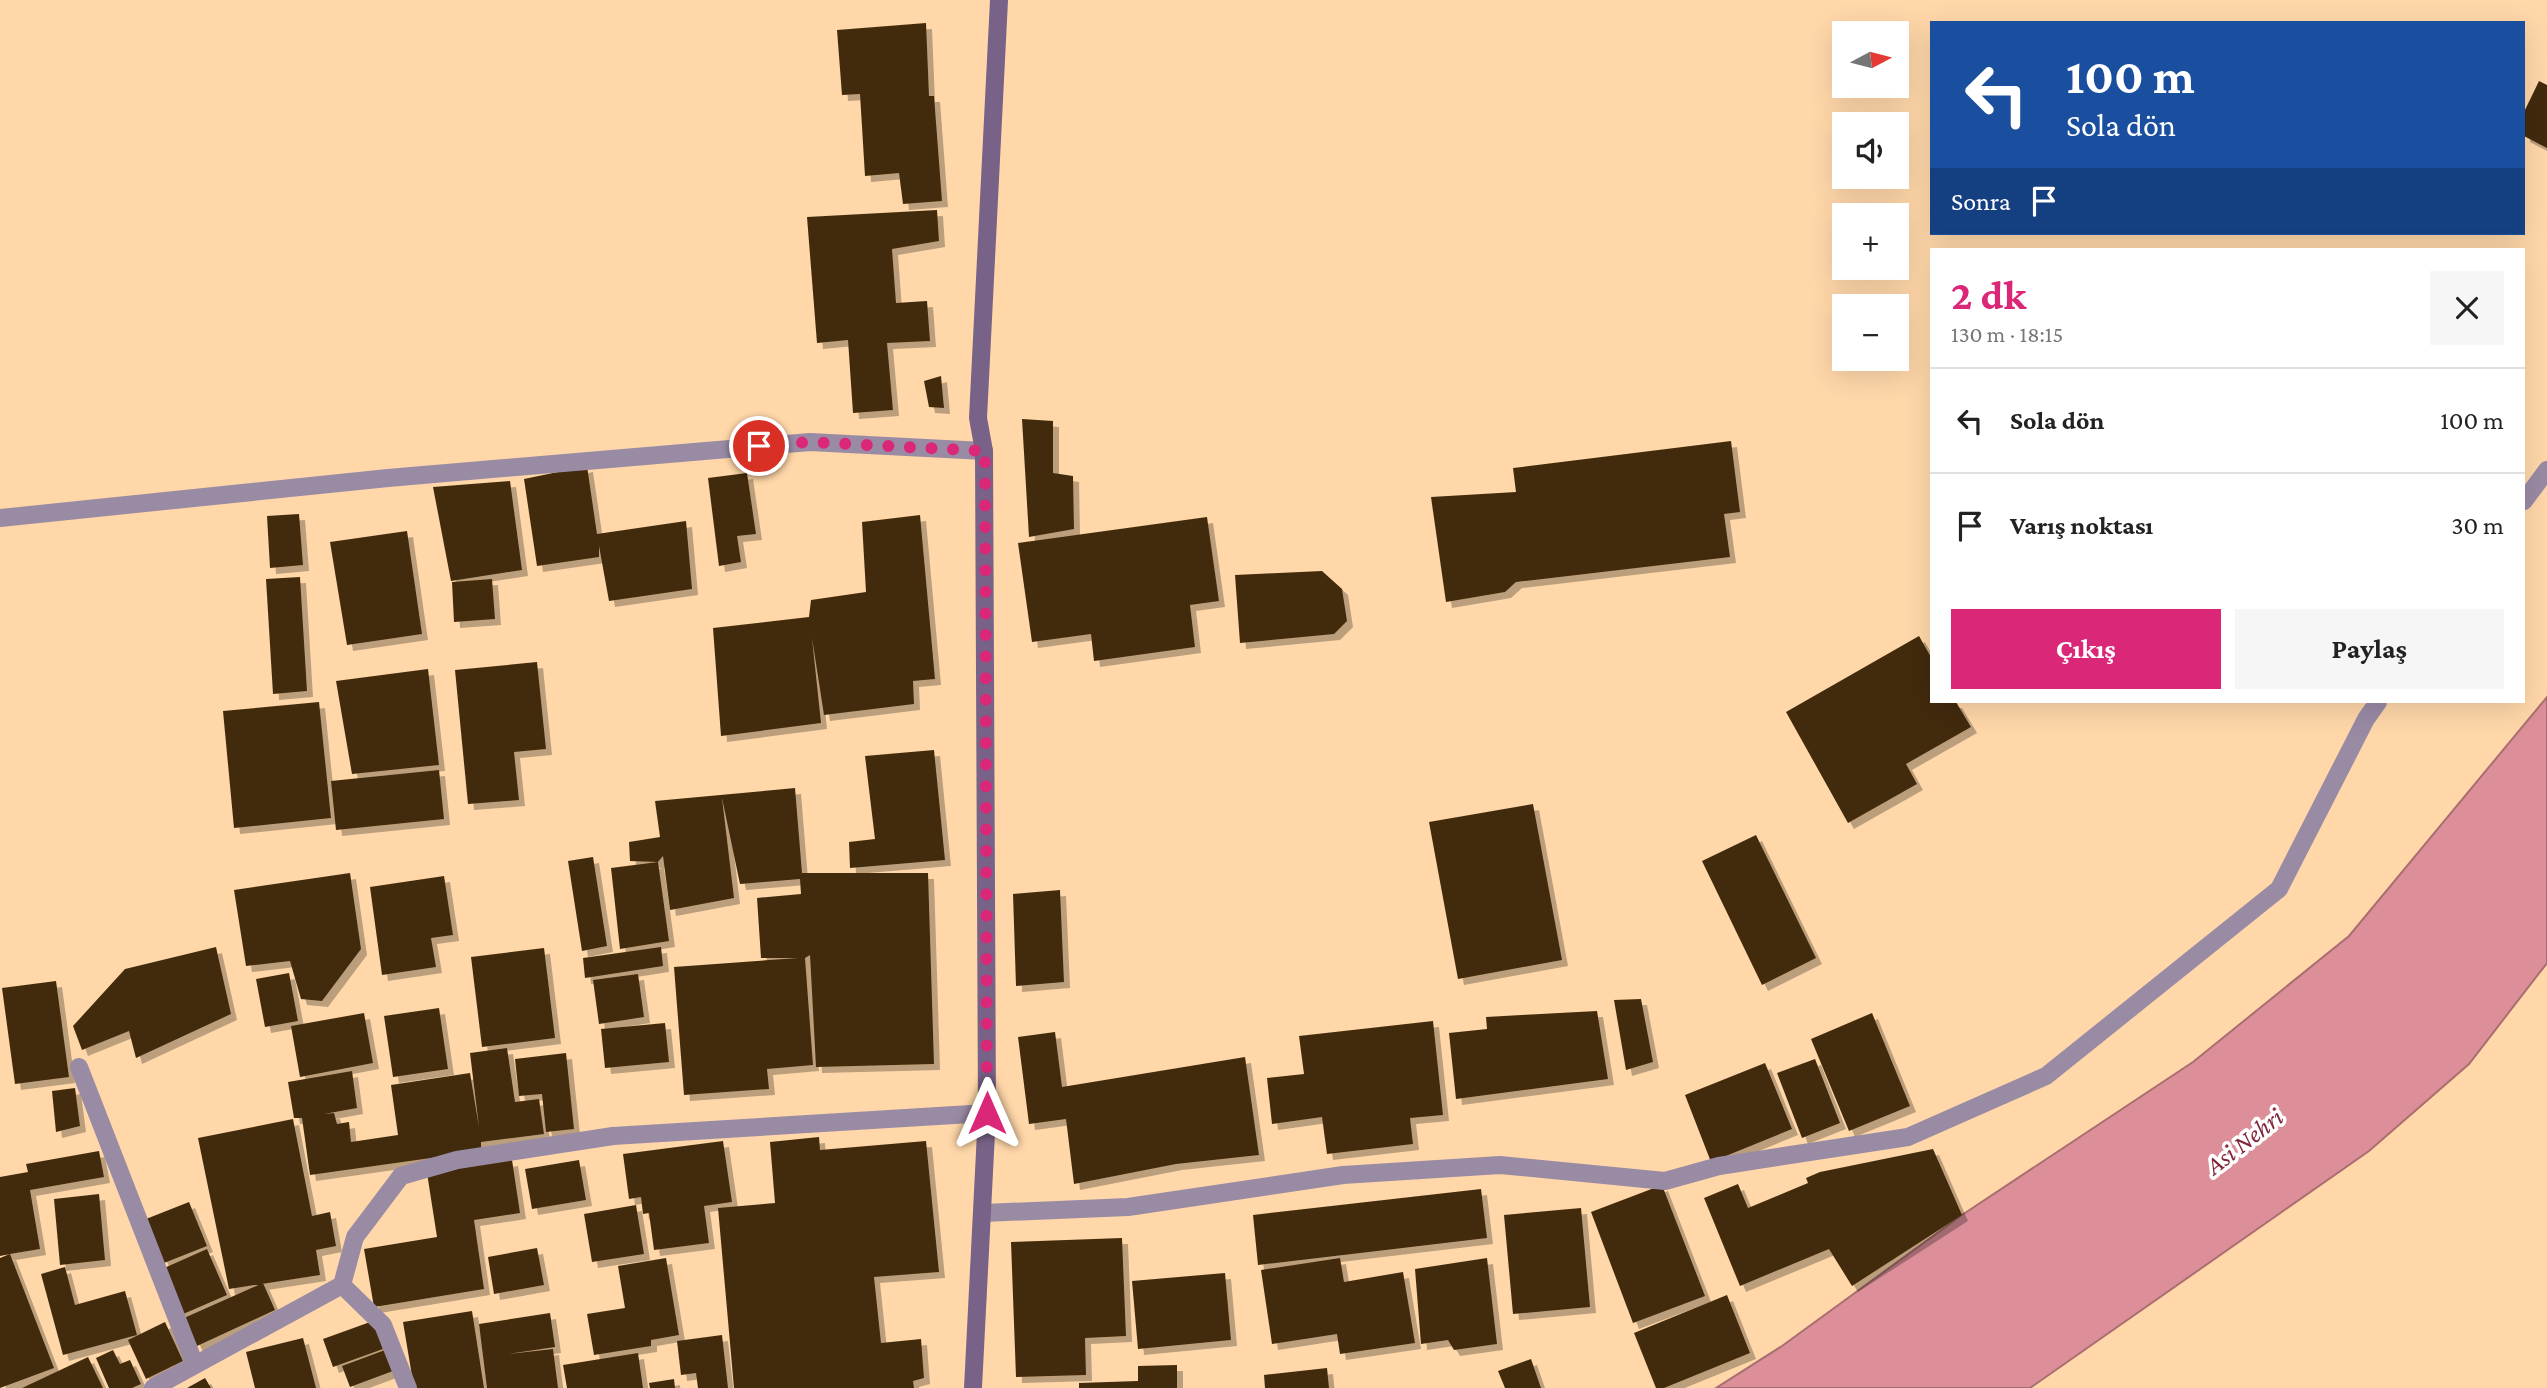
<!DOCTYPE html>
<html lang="tr">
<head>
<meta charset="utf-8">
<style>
	:root { --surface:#fff; --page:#f6f6f6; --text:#222; --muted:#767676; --line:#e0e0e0; --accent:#db2777 }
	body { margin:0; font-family:"Crimson Pro",serif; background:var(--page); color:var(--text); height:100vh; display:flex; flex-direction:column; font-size:26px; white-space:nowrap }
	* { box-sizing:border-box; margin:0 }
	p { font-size:23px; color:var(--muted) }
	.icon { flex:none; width:38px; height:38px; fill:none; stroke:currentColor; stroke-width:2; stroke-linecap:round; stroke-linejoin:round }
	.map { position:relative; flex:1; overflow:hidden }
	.sheet { position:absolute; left:1930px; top:248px; width:595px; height:455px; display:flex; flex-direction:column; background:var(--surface); border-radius:0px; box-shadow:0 7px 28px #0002 }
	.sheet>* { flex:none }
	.hud { position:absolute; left:1930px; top:21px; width:595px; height:214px; border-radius:0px; box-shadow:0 7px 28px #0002; background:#1a4fa0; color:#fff; overflow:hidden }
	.needle { width:46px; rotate:83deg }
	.tools { position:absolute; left:1832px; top:21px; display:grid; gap:14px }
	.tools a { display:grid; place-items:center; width:77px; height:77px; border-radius:0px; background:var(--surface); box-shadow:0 7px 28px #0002; font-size:35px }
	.pin { position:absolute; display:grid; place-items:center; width:60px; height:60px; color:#fff; margin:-30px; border:4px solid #fff; border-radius:50%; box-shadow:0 2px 7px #0007 }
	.me { position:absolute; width:77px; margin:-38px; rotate:0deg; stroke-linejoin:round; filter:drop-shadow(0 0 5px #0008) }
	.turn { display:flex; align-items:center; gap:24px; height:147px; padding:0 21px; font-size:32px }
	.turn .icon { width:91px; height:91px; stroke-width:2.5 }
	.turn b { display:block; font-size:49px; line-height:60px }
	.then { display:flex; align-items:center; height:66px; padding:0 21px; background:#0003; gap:14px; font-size:26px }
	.round { display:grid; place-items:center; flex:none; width:74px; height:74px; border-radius:0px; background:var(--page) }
	.head { display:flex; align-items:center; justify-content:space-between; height:119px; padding:0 21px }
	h1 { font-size:42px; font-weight:700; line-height:52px; color:var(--accent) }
	.primary-button { display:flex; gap:14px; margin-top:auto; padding:14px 21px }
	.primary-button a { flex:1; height:80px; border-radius:0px; background:var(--accent); color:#fff; font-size:28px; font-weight:700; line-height:80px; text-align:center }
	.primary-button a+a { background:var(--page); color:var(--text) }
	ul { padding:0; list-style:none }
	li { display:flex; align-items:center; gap:21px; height:105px; padding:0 21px; border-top:2px solid var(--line) }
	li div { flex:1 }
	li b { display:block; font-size:26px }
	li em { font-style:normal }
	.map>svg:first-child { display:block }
	.water { fill:#dc8f99; stroke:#a96e70; stroke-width:2 }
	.building { fill:#432c0c; filter:url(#shadow) }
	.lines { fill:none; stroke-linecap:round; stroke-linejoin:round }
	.street { stroke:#9a8ba5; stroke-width:18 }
	.secondary { stroke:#796288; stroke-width:18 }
	.route { stroke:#db2777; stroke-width:12; stroke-dasharray:0 21.6 }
	.labels { text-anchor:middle; stroke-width:7; stroke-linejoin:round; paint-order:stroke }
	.water-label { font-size:26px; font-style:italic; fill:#82273b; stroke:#fff }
</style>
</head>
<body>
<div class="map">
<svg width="2547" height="1388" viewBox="0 0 2547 1388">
	<defs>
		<filter id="shadow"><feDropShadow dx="6" dy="6" stdDeviation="0" flood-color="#0004"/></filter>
	</defs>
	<rect width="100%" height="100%" fill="#ffd7a9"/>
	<path class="water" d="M2547,697V963L2469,1064L2369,1151L2030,1388H1716L1782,1346L1962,1215L2193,1062L2349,936Z"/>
	<path class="building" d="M926,23L929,96H934L942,201L903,204L899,173L865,176L860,94L842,95L837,30Z
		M2539,81L2547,85V148L2524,136V112Z
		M937,210L939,241L892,249L896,303L927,301L930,341L887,343L893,410L853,413L848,340L817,343L807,217Z
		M941,376L944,408L929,407L924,381Z
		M1022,419L1053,421V473L1073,476L1074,529L1029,537Z
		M1731,441L1740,512L1724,514L1730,557L1516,582L1505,592L1446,602L1431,497L1516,492L1513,468Z
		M587,466L597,534L686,521L692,589L609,601L599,546V557L537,566L524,479Z
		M747,473L756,534L737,536L741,562L719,566L708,478Z
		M510,481L522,570L451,581L433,487Z
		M299,514L303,565L270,568L267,516Z
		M920,515L935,679L913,681L914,704L824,715L812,638L821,723L721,736L713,628L809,617L811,600L866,592L862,522Z
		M1207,517L1219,601L1190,605L1195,647L1094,661L1091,634L1032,642L1018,543Z
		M407,531L422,634L347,645L330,542Z
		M1322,571L1342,589L1347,621L1334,634L1240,643L1235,575Z
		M300,577L307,691L273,694L266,579Z
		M492,579L495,619L454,622L452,582Z
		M1919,636L1932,659V702H1956L1971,727L1906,764L1917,784L1848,823L1786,712Z
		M537,662L546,749L514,752L519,800L468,804L455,670Z
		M428,669L439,765L352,774L336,681Z
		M319,702L331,818L234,828L223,711Z
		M934,750L945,860L850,868L849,842L875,839L865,756Z
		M439,770L444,819L336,830L331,781Z
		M795,788L802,873H928L934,1064L816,1067L810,955L805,958L813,1065L767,1069L769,1089L684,1095L674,967L798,958H761L757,898L801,894L800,879L740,884L722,798L734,898L670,910L663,856L658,862L630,861L629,842L660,837L655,801Z
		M1533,804L1562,960L1458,979L1429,822Z
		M1756,835L1816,958L1762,985L1702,861Z
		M593,857L607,946L582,951L568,861Z
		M658,862L669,941L620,949L611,868Z
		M350,873L361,949L322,1001L301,999L290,961L246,966L234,890Z
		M444,876L453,935L431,938L436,967L382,975L370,887Z
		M1060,890L1064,982L1016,986L1013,894Z
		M216,947L231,1014L136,1058L129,1031L82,1050L73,1026L125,969Z
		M661,947L663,966L585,978L583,958Z
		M544,948L555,1038L482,1047L471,957Z
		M289,973L298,1021L265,1027L256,979Z
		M638,974L644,1017L599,1024L593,980Z
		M56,981L69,1077L15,1084L2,988Z
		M1641,999L1653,1062L1626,1070L1614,1000Z
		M439,1008L448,1069L393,1077L384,1016Z
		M1597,1011L1608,1079L1456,1099L1449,1033L1487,1029L1486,1017Z
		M364,1013L373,1063L300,1077L291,1026Z
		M1872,1013L1910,1106L1849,1131L1811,1039Z
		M1433,1021L1443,1115L1410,1118L1413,1144L1327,1154L1322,1117L1272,1124L1267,1078L1304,1074L1299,1036Z
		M665,1023L669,1062L605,1068L601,1029Z
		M1055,1032L1062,1087L1245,1057L1259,1155L1176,1164L1074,1184L1066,1119L1029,1124L1018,1037Z
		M507,1048L515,1102L539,1099L544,1134L481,1142V1151L310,1175L302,1118H294L288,1082L352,1071L357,1108L324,1114L334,1113L337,1124L349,1122L351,1142L398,1135L391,1085L470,1073L479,1127L470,1053Z
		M566,1053L574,1129L546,1132L542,1094L519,1096L515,1059Z
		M1815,1059L1840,1123L1802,1138L1777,1073Z
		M1765,1063L1792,1129L1711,1162L1685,1095Z
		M75,1088L80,1126L56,1132L52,1091Z
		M293,1119L312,1216L330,1212L336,1246L316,1250L320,1275L229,1289L198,1138Z
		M819,1137L820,1150L926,1141L939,1272L874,1277L881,1343L921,1339L924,1378L913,1381L914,1388H734L718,1208L775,1203L770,1142Z
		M723,1141L732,1202L704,1206L709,1243L654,1250L649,1213L643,1214L641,1197L629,1199L623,1154Z
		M1933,1149L1962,1215L1852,1286L1829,1249L1740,1286L1704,1198L1738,1184L1748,1208L1808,1183L1806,1178L1820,1172Z
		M99,1151L104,1177L30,1190L40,1249L10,1254L54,1368L0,1388V1258L10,1254L0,1256V1177L28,1172L26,1164Z
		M512,1160L520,1213L474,1220L484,1289L374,1307L364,1249L437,1237L427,1173Z
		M579,1160L586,1200L532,1209L525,1169Z
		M1662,1185L1705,1296L1633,1323L1591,1212Z
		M1481,1189L1487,1238L1258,1265L1253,1215Z
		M99,1194L105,1260L60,1265L54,1199Z
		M189,1202L207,1246L164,1263L146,1219Z
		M636,1205L644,1254L592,1262L584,1214Z
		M1581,1208L1590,1307L1513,1314L1504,1215Z
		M1122,1238L1126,1336L1085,1338L1086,1375L1016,1377L1011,1242Z
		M537,1248L544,1285L494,1294L488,1257Z
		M207,1249L227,1295L181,1315L162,1269Z
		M666,1258L679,1335L651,1340V1346L594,1355L587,1314L625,1308L618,1266Z
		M1340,1258L1344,1282L1403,1272L1415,1343L1340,1354L1337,1334L1272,1344L1261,1270Z
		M1487,1258L1497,1344L1454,1350L1448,1340L1421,1344L1415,1269Z
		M65,1267L75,1305L125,1291L137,1335L63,1355L41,1274Z
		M1225,1273L1231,1340L1138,1349L1132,1281Z
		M263,1283L275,1310L197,1346L184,1318Z
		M1727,1295L1750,1353L1664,1388H1656L1634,1333Z
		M472,1311L484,1388H414L403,1322Z
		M550,1313L555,1347L508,1354L553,1349L558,1388H487L479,1324Z
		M373,1321L383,1349L333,1367L323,1339Z
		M165,1322L183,1361L146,1379L128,1340Z
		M722,1335L728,1388H698L696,1373L681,1375L677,1341Z
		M303,1338L316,1388H255L246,1352Z
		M113,1350L120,1364L130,1360L141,1384L132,1388H109L96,1358Z
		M385,1350L393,1371L350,1387L342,1366Z
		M638,1353L643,1388H567L563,1365Z
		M88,1357L103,1388H22Z
		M1531,1359L1541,1388H1505L1498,1371Z
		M1177,1365V1388H1079V1383L1138,1381V1366Z
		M1327,1368L1329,1388H1265L1264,1375Z
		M205,1378L211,1388H187Z
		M674,1379L675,1388H650L649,1383Z"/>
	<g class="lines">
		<path class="street" d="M2524,501L2547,470
			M0,518L388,478L810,442L984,451
			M79,1067L195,1365
			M983,1213L1128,1207L1343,1175L1500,1165L1665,1181L1719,1166L1908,1137L2046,1076L2279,889L2366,719L2378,702
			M342,1285L383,1325L408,1388
			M153,1388L342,1285L355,1237L401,1176L457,1160L613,1136L987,1113"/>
		<path class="secondary" d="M973,1388L987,1113L984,451L978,418L999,0"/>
	</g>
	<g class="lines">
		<path class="route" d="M759,446L810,442L985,451L987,1113"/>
	</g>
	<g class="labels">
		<g class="water-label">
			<text transform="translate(2244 1141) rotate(-38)" y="9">Asi Nehri</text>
		</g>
	</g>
</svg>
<div class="tools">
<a><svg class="needle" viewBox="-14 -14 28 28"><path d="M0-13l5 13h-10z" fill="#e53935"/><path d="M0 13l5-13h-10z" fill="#767676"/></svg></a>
<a><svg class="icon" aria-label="sound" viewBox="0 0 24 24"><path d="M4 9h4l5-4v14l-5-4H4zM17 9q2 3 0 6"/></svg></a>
<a>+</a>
<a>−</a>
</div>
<div class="pin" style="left:759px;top:446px;background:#d93025"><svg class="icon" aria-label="arrive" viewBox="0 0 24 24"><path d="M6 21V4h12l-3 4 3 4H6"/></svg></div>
<svg class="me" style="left:987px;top:1113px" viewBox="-20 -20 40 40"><path d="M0-17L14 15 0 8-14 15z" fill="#db2777" stroke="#fff" stroke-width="4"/></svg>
<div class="hud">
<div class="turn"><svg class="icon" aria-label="left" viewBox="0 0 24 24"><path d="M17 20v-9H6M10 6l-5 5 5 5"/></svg><div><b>100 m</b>Sola dön</div></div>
<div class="then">Sonra<svg class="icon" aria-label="arrive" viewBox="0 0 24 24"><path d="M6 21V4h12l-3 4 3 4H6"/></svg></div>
</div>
<section class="sheet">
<div class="head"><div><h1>2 dk</h1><p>130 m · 18:15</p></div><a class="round"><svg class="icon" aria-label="close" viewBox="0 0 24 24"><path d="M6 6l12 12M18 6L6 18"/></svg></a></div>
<ul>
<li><svg class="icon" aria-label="left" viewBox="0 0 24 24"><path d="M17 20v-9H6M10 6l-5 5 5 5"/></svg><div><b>Sola dön</b></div><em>100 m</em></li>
<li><svg class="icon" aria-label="arrive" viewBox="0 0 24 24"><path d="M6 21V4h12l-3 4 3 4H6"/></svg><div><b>Varış noktası</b></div><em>30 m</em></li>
</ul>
<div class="primary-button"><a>Çıkış</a><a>Paylaş</a></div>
</section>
</div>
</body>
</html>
